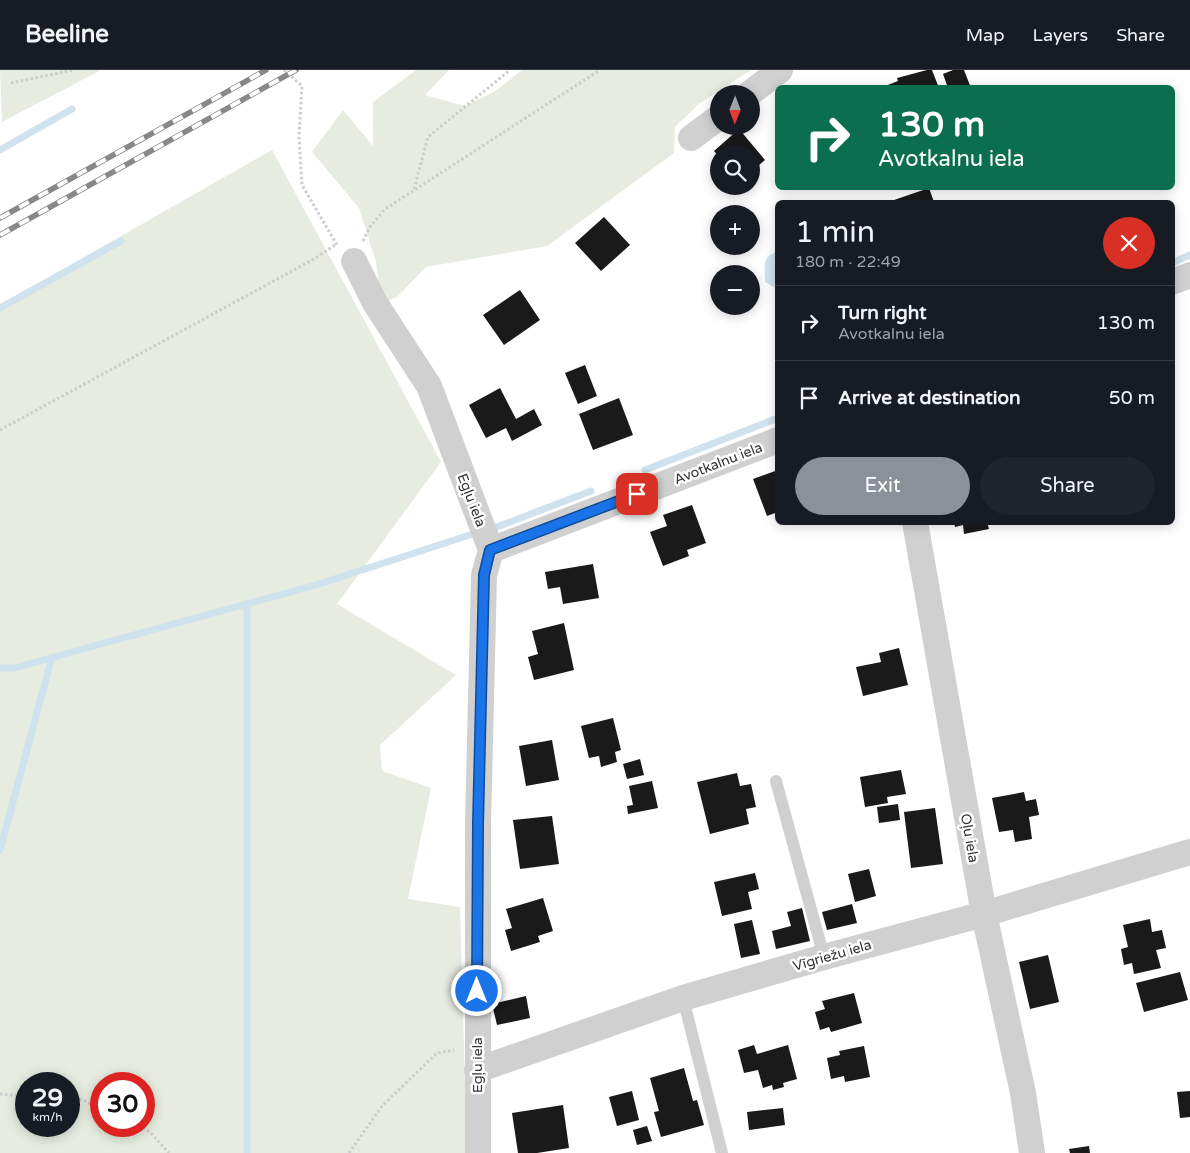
<!DOCTYPE html>
<html lang="en">
<head>
<meta charset="utf-8">
<style>
	:root { --surface:#171b24; --page:#20242c; --text:#f1f3f6; --muted:#9ea1a6; --line:#363941; --accent:#8c9099 }
	body { margin:0; font-family:"Varela Round",sans-serif; background:var(--page); color:var(--text); height:100vh; display:flex; flex-direction:column; font-size:19px; white-space:nowrap }
	* { box-sizing:border-box; margin:0 }
	p { font-size:16px; color:var(--muted) }
	.icon { flex:none; width:28px; height:28px; fill:none; stroke:currentColor; stroke-width:2; stroke-linecap:round; stroke-linejoin:round }
	.map { position:relative; flex:1; overflow:hidden }
	.sheet { position:absolute; left:775px; top:130px; width:400px; height:325px; display:flex; flex-direction:column; background:var(--surface); border-radius:8px; box-shadow:0 2px 12px #0003 }
	.sheet>* { flex:none }
	.guide { position:absolute; left:775px; top:15px; width:400px; height:105px; border-radius:8px; box-shadow:0 2px 12px #0003; background:#0b6e4f; color:#fff; overflow:hidden }
	.needle { width:32px; rotate:181deg }
	.fabs { position:absolute; left:710px; top:15px; display:grid; gap:10px }
	.fabs a { display:grid; place-items:center; width:50px; height:50px; border-radius:50%; background:var(--surface); box-shadow:0 2px 12px #0003; font-size:25px }
	.speed { position:absolute; left:15px; top:1002px; display:flex; gap:10px; font-size:25px; font-weight:700; text-align:center }
	.speed>* { display:grid; place-content:center; width:65px; height:65px; border-radius:50%; background:var(--surface); box-shadow:0 2px 12px #0003; line-height:1 }
	.speed small { font-size:12px; font-weight:400 }
	.speed .limit { border:8px solid #d22; background:#fff; color:#111 }
	.pin { position:absolute; display:grid; place-items:center; width:42px; height:42px; color:#fff; margin:-21px; border-radius:10px; box-shadow:0 2px 8px #0006 }
	.me { position:absolute; width:55px; margin:-28px; rotate:0deg; stroke-linejoin:round; filter:drop-shadow(0 0 4px #0008) }
	.turn { display:flex; align-items:center; gap:18px; height:105px; padding:0 20px; font-size:22px }
	.turn .icon { width:65px; height:65px; stroke-width:2.5 }
	.turn b { display:block; font-size:35px; line-height:42px }
	.round { display:grid; place-items:center; flex:none; width:52px; height:52px; border-radius:26px; background:var(--page) }
	.summary { display:flex; align-items:center; justify-content:space-between; height:85px; padding:0 20px }
	h1 { font-size:30px; font-weight:600; line-height:38px }
	.cta { display:flex; gap:10px; margin-top:auto; padding:10px 20px }
	.cta a { flex:1; height:58px; border-radius:30px; background:var(--accent); color:#fff; font-size:20px; font-weight:600; line-height:58px; text-align:center }
	.cta a+a { background:var(--page); color:var(--text) }
	ul { padding:0; list-style:none }
	li { display:flex; align-items:center; gap:15px; height:75px; padding:0 20px; border-top:1px solid var(--line) }
	li div { flex:1 }
	li b { display:block; font-size:19px }
	li em { font-style:normal }
	header { display:flex; align-items:center; gap:30px; box-sizing:border-box; height:70px; padding:0 25px; background:var(--surface); border-bottom:1px solid var(--line) }
	header strong { font-size:24px }
	nav { display:flex; gap:28px; margin-inline-start:auto; font-size:18px }
	.map>svg:first-child { display:block }
	.green { fill:#e6ecdf; fill-rule:evenodd }
	.water { fill:#cfe2ee }
	.lines { fill:none; stroke-linecap:round; stroke-linejoin:round }
	.stream { stroke:#cfe2ee; stroke-width:7 }
	.building { fill:#1a1a1a }
	.path { stroke:#cdcdcd; stroke-width:3; stroke-dasharray:2.5 2.5; stroke-linecap:butt }
	.lane { stroke:#d0d0d0; stroke-width:12 }
	.street { stroke:#d0d0d0; stroke-width:26 }
	.rail-casing { stroke:#888; stroke-width:5.5 }
	.rail { stroke:#fff; stroke-width:4; stroke-dasharray:11; stroke-linecap:butt }
	.route-casing { stroke:#114b97; stroke-width:12 }
	.route { stroke:#1a73e8; stroke-width:9 }
	.labels { text-anchor:middle; stroke-width:5; stroke-linejoin:round; paint-order:stroke }
	.street-label { font-size:14px; fill:#333; stroke:#fff }
</style>
</head>
<body>
<header>
<strong>Beeline</strong>
<nav><a>Map</a><a>Layers</a><a>Share</a></nav>
</header>
<div class="map">
<svg width="1190" height="1083" viewBox="0 0 1190 1083">
	<rect width="100%" height="100%" fill="#fff"/>
	<path class="green" d="M0,0H101L2,52Z
		M416,0H449L425,25L465,36L494,22L522,0H751L700,33L675,57L674,83L547,176L426,197L398,226L382,234L376,192L359,138L312,82L343,40L373,76V32Z
		M272,80L441,392L337,534L456,605L380,675L382,701L431,718L408,829L460,837L467,1083H0V235ZM26,1014H69V1056H26ZM101,1014H144V1056H101Z"/>
	<path class="water" d="M777,182V216L773,217L765,212C765,197 761,187 777,182Z"/>
	<g class="lines">
		<path class="stream" d="M0,80L72,39
			M1172,193L1190,185
			M0,238L121,171
			M645,400L778,348
			M494,458L591,421
			M0,598H14L316,515L476,463
			M0,780L52,587
			M247,1083V534"/>
	</g>
	<path class="building" d="M927,0H932L939,18H880L898,11L897,8Z
		M953,0H964L971,18H948L943,4Z
		M739,59L765,90L751,102V84H719V87L714,81Z
		M929,118L934,132H895L894,130Z
		M604,147L630,175L601,201L575,173Z
		M520,220L540,250L504,275L483,245Z
		M585,295L597,326L578,334L565,303Z
		M500,318L516,349L534,339L542,355L512,371L506,358L486,368L469,335Z
		M619,328L633,365L593,380L579,344Z
		M778,400V442L767,446L753,409Z
		M692,435L706,473L687,480L689,486L663,496L650,462L667,456L663,445Z
		M954,452H987L989,459L964,464L963,455L955,457Z
		M593,494L599,528L563,534L560,517L548,519L545,502Z
		M564,553L574,600L534,610L528,587L538,584L532,561Z
		M899,578L908,615L863,626L856,597L881,592L879,583Z
		M613,648L621,680L615,682L617,692L601,697L599,686L589,688L581,656Z
		M552,670L559,710L526,716L519,676Z
		M640,689L644,705L627,709L623,694Z
		M901,700L906,724L887,727L888,733L865,737L860,707Z
		M737,703L740,716L751,714L756,737L746,739L749,754L710,764L697,712Z
		M652,711L658,738L628,744L627,736L633,735L629,716Z
		M1024,722L1026,731L1036,729L1039,745L1029,747L1032,769L1015,772L1013,760L999,762L992,728Z
		M898,734L900,750L879,753L877,737Z
		M935,738L943,794L911,798L904,742Z
		M552,746L559,794L520,799L513,750Z
		M869,799L876,826L855,832L848,804Z
		M755,803L759,819L748,822L752,839L722,846L714,812Z
		M543,828L553,861L538,866L540,872L511,881L505,860L512,858L506,839Z
		M852,834L857,853L827,860L822,842Z
		M802,838L810,871L776,879L772,861L791,856L787,842Z
		M1150,849L1152,862L1162,860L1166,878L1156,880L1161,898L1134,904L1132,893L1124,895L1121,879L1128,877L1123,855Z
		M752,850L760,884L741,888L734,854Z
		M1048,885L1059,932L1030,939L1019,892Z
		M1180,902L1188,930L1144,942L1136,913Z
		M854,923L862,953L831,962L829,957L820,960L815,942L825,939L822,931Z
		M526,926L530,948L497,955L492,934Z
		M754,975L757,984L788,975L797,1009L783,1013L784,1017L773,1020L772,1015L763,1018L758,1000L744,1003L738,980Z
		M864,976L870,1007L845,1012L844,1006L831,1009L827,988L840,985L839,981Z
		M684,998L693,1031L697,1030L704,1055L661,1067L654,1042L659,1041L650,1008Z
		M632,1021L639,1050L617,1056L609,1027Z
		M1190,1021V1047L1180,1048L1177,1022Z
		M563,1035L569,1078L537,1083H518L512,1043Z
		M783,1038L785,1055L749,1060L747,1042Z
		M647,1056L652,1071L637,1075L633,1060Z
		M1089,1076L1090,1083H1070L1069,1079Z"/>
	<g class="lines">
		<path class="path" d="M284,0L302,16L299,66L302,115L337,175
			M11,13L73,0
			M414,119L428,67L510,0
			M363,171L370,157L385,139L600,0
			M0,360L314,189L335,175
			M0,1024L26,1026
			M69,1029L83,1030L101,1039
			M138,1056L150,1062L169,1083
			M349,1083L382,1036L437,983L454,980"/>
		<path class="lane" d="M776,711L824,887
			M683,928L722,1083"/>
		<path class="street" d="M749,24L780,0
			M691,68L719,47
			M354,191L375,233L429,316L491,480L484,505L478,754V1083
			M1172,212L1190,205
			M915,452L984,844L1023,1023L1032,1083
			M491,480L778,370
			M477,1000L683,928L824,887L984,844L1190,782"/>
		<defs>
			<path id="rail" d="M0,148L266,0
				M0,165L296,0"/>
		</defs>
		<use href="#rail" class="rail-casing"/>
		<use href="#rail" class="rail"/>
	</g>
	<g class="lines">
		<defs>
			<path id="route" d="M477,921L478,754L484,505L490,480L637,424"/>
		</defs>
		<use href="#route" class="route-casing"/>
		<use href="#route" class="route"/>
	</g>
	<g class="labels">
		<g class="street-label">
			<text transform="translate(718 393) rotate(-21)" y="5">Avotkalnu iela</text>
			<text transform="translate(472 430) rotate(69)" y="5">Egļu iela</text>
			<text transform="translate(970 768) rotate(80)" y="5">Oļu iela</text>
			<text transform="translate(832 885) rotate(-16)" y="5">Vīgriežu iela</text>
			<text transform="translate(477 995) rotate(-90)" y="5">Egļu iela</text>
		</g>
	</g>
</svg>
<div class="fabs">
<a><svg class="needle" viewBox="-14 -14 28 28"><path d="M0-13l5 13h-10z" fill="#e53935"/><path d="M0 13l5-13h-10z" fill="#9ea1a6"/></svg></a>
<a><svg class="icon" aria-label="search" viewBox="0 0 24 24"><circle cx="10" cy="10" r="6"/><path d="M15 15l6 6"/></svg></a>
<a>+</a>
<a>−</a>
</div>
<div class="speed"><div>29<small>km/h</small></div><div class="limit">30</div></div>
<div class="pin" style="left:637px;top:424px;background:#d93025"><svg class="icon" aria-label="arrive" viewBox="0 0 24 24"><path d="M6 21V4h12l-3 4 3 4H6"/></svg></div>
<svg class="me" style="left:477px;top:921px" viewBox="-20 -20 40 40"><circle r="17" fill="#1a73e8" stroke="#fff" stroke-width="3"/><path d="M0-11L8 9 0 5-8 9z" fill="#fff"/></svg>
<div class="guide">
<div class="turn"><svg class="icon" aria-label="right" viewBox="0 0 24 24"><path d="M7 20v-9h11M14 6l5 5-5 5"/></svg><div><b>130 m</b>Avotkalnu iela</div></div>
</div>
<section class="sheet">
<div class="summary"><div><h1>1 min</h1><p>180 m · 22:49</p></div><a class="round" style="background:#d93025;color:#fff"><svg class="icon" aria-label="close" viewBox="0 0 24 24"><path d="M6 6l12 12M18 6L6 18"/></svg></a></div>
<ul>
<li><svg class="icon" aria-label="right" viewBox="0 0 24 24"><path d="M7 20v-9h11M14 6l5 5-5 5"/></svg><div><b>Turn right</b><p>Avotkalnu iela</p></div><em>130 m</em></li>
<li><svg class="icon" aria-label="arrive" viewBox="0 0 24 24"><path d="M6 21V4h12l-3 4 3 4H6"/></svg><div><b>Arrive at destination</b></div><em>50 m</em></li>
</ul>
<div class="cta"><a>Exit</a><a>Share</a></div>
</section>
</div>
</body>
</html>
